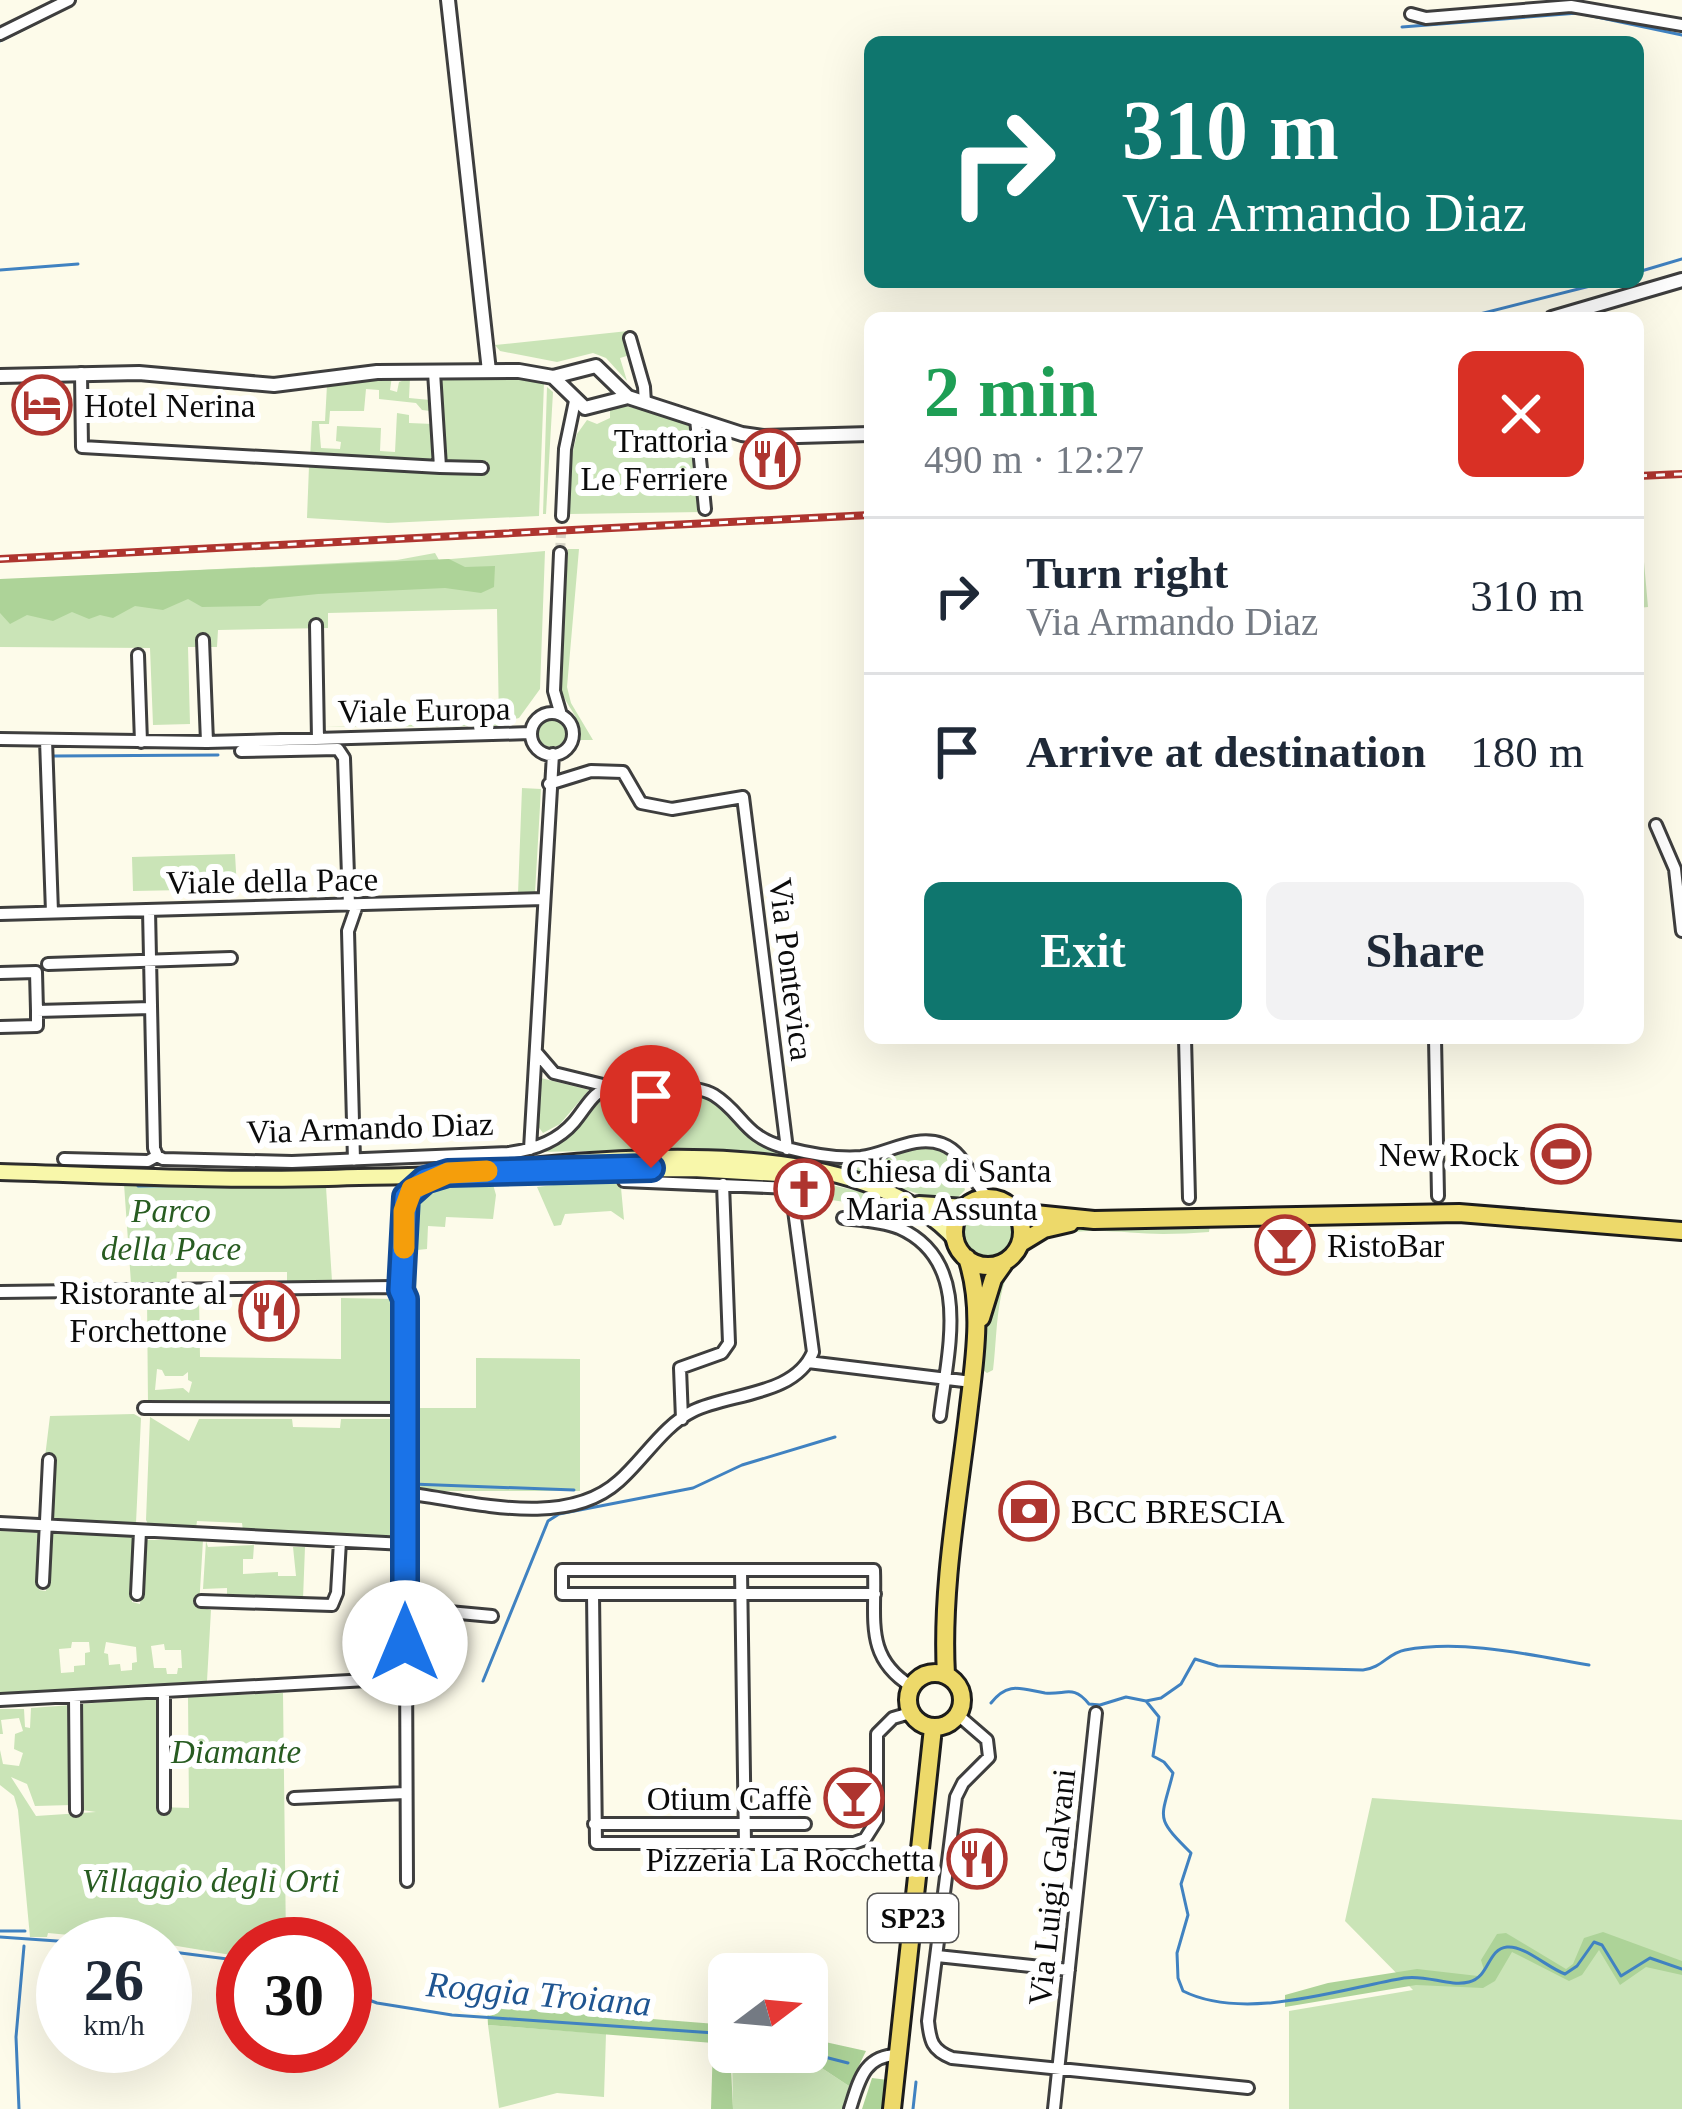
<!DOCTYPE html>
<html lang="en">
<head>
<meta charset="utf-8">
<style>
	:root { --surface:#fff; --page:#f2f2f3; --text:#1f2937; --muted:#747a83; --line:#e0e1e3; --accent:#0f766e }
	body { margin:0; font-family:Georgia,serif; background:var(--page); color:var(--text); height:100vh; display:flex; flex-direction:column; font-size:45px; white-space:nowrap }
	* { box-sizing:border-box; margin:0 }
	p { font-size:39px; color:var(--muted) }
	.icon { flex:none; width:66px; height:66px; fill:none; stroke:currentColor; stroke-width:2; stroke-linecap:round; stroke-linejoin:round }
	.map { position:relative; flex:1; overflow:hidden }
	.side { position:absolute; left:864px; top:312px; width:780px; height:732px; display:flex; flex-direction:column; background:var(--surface); border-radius:18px; box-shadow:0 12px 48px #0002 }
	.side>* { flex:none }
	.guide { position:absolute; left:864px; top:36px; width:780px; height:252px; border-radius:18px; box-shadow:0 12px 48px #0002; background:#0f766e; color:#fff; overflow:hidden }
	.needle { width:78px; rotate:74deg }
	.controls { position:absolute; left:708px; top:1953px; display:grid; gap:24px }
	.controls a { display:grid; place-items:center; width:120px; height:120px; border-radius:18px; background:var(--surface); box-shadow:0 12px 48px #0002; font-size:60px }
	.speed { position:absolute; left:36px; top:1917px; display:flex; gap:24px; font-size:60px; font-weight:700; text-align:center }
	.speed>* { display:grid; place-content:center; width:156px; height:156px; border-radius:50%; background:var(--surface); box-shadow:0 12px 48px #0002; line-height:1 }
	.speed small { font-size:30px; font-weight:400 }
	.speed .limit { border:18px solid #d22; background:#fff; color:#111 }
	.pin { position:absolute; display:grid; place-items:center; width:102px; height:102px; color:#fff; margin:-123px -51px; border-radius:50% 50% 50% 0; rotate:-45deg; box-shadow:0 0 12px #0007 }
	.pin .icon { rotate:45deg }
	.me { position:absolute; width:132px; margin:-66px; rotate:0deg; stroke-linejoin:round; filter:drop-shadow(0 0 9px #0008) }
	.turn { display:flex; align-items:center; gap:42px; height:252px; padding:0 60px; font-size:54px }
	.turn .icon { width:156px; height:156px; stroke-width:2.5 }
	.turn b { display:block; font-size:84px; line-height:102px }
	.round { display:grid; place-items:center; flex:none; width:126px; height:126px; border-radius:18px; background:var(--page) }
	.head { display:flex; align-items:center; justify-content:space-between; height:204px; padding:0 60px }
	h1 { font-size:72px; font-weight:600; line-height:90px; color:#1e9e55 }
	.button { display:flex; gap:24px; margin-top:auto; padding:24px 60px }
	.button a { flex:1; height:138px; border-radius:18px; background:var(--accent); color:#fff; font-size:48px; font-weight:600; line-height:138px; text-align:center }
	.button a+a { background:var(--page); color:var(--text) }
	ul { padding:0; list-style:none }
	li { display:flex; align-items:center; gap:36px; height:156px; padding:0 60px; border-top:3px solid var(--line) }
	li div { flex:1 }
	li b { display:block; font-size:45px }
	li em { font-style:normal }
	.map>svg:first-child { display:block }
	.green { fill:#cae4b7; fill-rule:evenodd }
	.forest { fill:#add398 }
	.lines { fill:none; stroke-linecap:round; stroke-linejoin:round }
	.stream { stroke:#4082c1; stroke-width:3 }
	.minor-tunnel { stroke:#d9d7c9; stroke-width:10; stroke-dasharray:10 5; stroke-linecap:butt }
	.minor-casing { stroke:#3e3e3e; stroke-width:16 }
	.tertiary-casing { stroke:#3e3e3e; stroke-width:18 }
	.secondary-casing { stroke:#2d2d2d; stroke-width:20 }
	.primary-casing { stroke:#1c1c1c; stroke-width:22 }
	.minor { stroke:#fff; stroke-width:10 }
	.tertiary { stroke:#fff; stroke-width:12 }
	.secondary { stroke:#f8f7aa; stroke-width:14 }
	.primary { stroke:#edd96a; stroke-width:16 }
	.rail-casing { stroke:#ae352f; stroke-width:8 }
	.rail { stroke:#fff; stroke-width:3; stroke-dasharray:9; stroke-linecap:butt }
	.route-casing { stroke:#114b97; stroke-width:30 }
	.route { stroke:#1a73e8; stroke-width:21 }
	.slow { stroke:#f59e0b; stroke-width:21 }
	.labels { text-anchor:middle; stroke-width:12; stroke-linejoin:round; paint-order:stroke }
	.shield { fill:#fff; stroke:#545454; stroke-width:3 }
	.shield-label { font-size:30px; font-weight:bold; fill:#0b0b0b }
	.poi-label { font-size:33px; fill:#0b0b0b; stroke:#fff; text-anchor:end }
	.street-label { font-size:33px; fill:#0b0b0b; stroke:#fff }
	.park-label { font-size:33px; font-style:italic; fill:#285c21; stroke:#fff }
	.water-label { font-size:36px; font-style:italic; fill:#1f5591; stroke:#fff }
</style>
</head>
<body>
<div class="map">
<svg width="1682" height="2109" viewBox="0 0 1682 2109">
	<rect width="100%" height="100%" fill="#fdfbea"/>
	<path class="green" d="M628,331L630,355L620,358L627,381L606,358L593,353L557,362L500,351L495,345Z
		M483,374L544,383L539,516L388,523L307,518L309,466L488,472L487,461L444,462L440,382L444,376Z
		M392,376L390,390L397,392L399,382L410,378L409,398L430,400V411L422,410L416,403L379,399V390L366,389L364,411H330L329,424H319L321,448L340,449L341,442L336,441L337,426L381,428L380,451L395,452L397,413L409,415V423L433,424V456L429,463L310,459L312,421H325L327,385Z
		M547,387L553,392L546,514H543Z
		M618,404L693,423L703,512L569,514L572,455L577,434L587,420L597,424L610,418V409Z
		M1638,494L1648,607L1638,608Z
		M568,549H579L567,687L571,703L593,740H580C583,716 564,707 560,685Z
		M545,551L540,689L519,718L503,722L502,726L323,727L499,723L497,609L328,613V628L218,630L217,647H188L190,724L153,725L150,648L0,647V580L397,560L435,553L439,560Z
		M538 733a14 14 0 1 1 28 0a14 14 0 1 1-28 0Z
		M522,788L541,789L535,893L518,894Z
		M235,854L237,889L133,891L132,857Z
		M541,1078L589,1090L560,1124L543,1133L537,1125Z
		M615,1091L694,1093L716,1103L734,1124L765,1145L866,1161L914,1148L936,1146L958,1164L965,1190L956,1199H935L827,1165L762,1154L648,1150L538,1152C569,1134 585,1101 615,1091Z
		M620,1177L624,1220L611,1211L565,1214L561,1225L554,1226L537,1187Z
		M492,1181L496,1195L493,1219L446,1217L445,1227L428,1226L427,1249L417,1250L416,1293H413V1201L444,1183Z
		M812,1181L863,1192L910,1212L812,1197Z
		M124,1184L326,1187L332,1281H287V1272H177L176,1283H131Z
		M961 1232a27 27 0 1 1 54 0a27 27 0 1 1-54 0Z
		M1157,1223V1229L1210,1225L1209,1232C1194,1233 1178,1234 1163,1234C1102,1233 1017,1212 1001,1296C996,1320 996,1345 993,1370L987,1373L983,1370C988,1235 1037,1226 1157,1223Z
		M147,1298H199L200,1357L341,1359V1298L394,1299L398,1305L397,1403L148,1404ZM157,1369L162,1370L165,1376H183L188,1372V1380L192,1382L189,1393L183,1388L155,1390Z
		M476,1358L580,1359V1491H412V1408H476Z
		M134,1414L141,1418L136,1523L52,1519L45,1457L50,1416Z
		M150,1417L189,1441L199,1419H292L293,1427L340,1428L341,1419H395L399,1424L398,1536L243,1531L242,1523L197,1521L196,1528L149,1526L146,1520Z
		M0,1531L41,1533L39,1590L46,1591L49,1533L135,1537L132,1602L140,1604L145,1540H203L199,1607L211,1610L207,1681L0,1694ZM72,1642H89L90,1652L85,1653V1665L74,1666V1672L61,1673L59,1649L71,1648ZM106,1642L136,1647L137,1662L132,1663V1670L121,1671L120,1664L109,1665L108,1654L104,1653ZM164,1644L165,1650H181L182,1668H178L177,1674H167L166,1668H154L151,1646Z
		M206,1541L208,1547L254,1545L253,1559H243V1574L278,1572V1576H296L293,1547H305L303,1599L227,1596V1588L203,1589Z
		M283,1693L286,1944H243V1957L165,1944L48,1933L47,1937H30L18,1810L14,1796L0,1785V1750L3,1764L19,1766L23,1753L14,1749L15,1734L23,1731L19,1718L1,1720L3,1734H0V1709H24L25,1727L30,1728L31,1708L72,1705V1805L35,1806L27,1784L11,1777L36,1816L96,1812L82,1810L81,1704L158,1698L159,1807L189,1808L188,1697Z
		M1372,1798L1682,1820V2109H1289V2011L1413,1990L1345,1921Z
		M488,2025L606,2034L604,2097L557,2093L499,2108Z
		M732,2052L805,2057L849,2086L844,2109H733Z"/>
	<path class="forest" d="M449,559L465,567L495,566L494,587L481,593L445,588L318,594L269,599L260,606L202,607L188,599L163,610L135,606L113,618L100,615L89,619L72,612L53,621L27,615L10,624L0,613V579Z
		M1603,1932L1682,1961V1975L1646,1967L1620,1985L1599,1950L1582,1975L1569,1981L1512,1952L1495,1981L1483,1988L1416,1985L1285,2007V1995L1328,1983L1417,1969L1478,1976L1484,1970L1481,1960L1497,1934L1506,1933L1566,1969L1573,1964L1584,1938Z
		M487,2006L729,2025L733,2109H711L713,2043L488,2025Z
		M807,2038L866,2051L849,2086L805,2057L764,2052H807Z
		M872,2078L888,2080L884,2109H862Z"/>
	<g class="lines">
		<path class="stream" d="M1402,27L1578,13L1682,35
			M0,41L58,12
			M0,270L78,264
			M1638,272L1682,259
			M1464,318L1606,282
			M54,756L218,755
			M260,1185L300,1186
			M138,1186L232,1185
			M412,1484L574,1490
			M483,1681L548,1521L559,1514L693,1488L742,1465L835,1437
			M1146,1701L1159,1717L1153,1756L1164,1762L1173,1773C1161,1821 1154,1816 1191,1853L1181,1884L1188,1915L1177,1953L1178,1978L1183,1991C1245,2022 1340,1989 1404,1978C1426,1974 1449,1987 1469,1982C1490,1977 1487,1949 1507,1947C1524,1945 1548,1968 1565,1974L1577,1966L1594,1942L1602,1945L1621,1976L1650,1958L1682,1969
			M991,1703C1008,1681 1021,1689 1045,1693C1066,1695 1073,1684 1089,1704L1100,1705L1126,1697L1146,1701L1161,1698L1181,1684L1195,1659L1218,1666L1363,1670C1382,1668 1388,1653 1405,1650C1463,1639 1531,1655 1589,1665
			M0,1931H25
			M0,1937L100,1944
			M165,1951L243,1961
			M345,1991L377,2003L452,2015L729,2034
			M805,2052L848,2063
			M19,2109L16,2037L24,1946
			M913,2109L916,2082"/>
		<path class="minor-tunnel" d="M560,553L562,516"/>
		<defs>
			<path id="minor" d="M1411,14L1426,18L1571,6L1682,25
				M0,34L69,0
				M630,338L644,387L645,403
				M81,373L82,447L440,467L434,372
				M696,419L705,509
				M440,467L482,468
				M562,516L565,449L575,401
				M560,553L554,691L561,715
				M316,625L318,739
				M203,640L207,742
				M138,655L141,742
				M531 734a21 21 0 1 1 42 0a21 21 0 1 1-42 0Z
				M0,739L207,742L531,733
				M46,740L52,912
				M241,751L338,749L344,758L349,905
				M549,784L591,771L623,772L641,803L672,809L743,797L787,1149
				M1656,825L1675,869L1682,931
				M149,910L154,1148L157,1156
				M0,914L544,899
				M48,964L231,958
				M0,973L36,972L37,1011L151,1008
				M0,1027L37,1026V1011
				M1185,1038L1189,1198
				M1435,1038L1438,1196
				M536,1052L554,1073L607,1086
				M530,1149L553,754
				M64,1159L148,1161L157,1156L163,1159L292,1162L508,1153C533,1150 557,1142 574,1122C587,1107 592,1091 613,1086C634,1082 696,1084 714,1095C744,1114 743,1137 787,1148C810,1154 837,1159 861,1157C887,1154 915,1134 942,1144C966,1153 971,1181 989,1199
				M354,1160L348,931L357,905
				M843,1218C861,1220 882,1221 899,1228C974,1261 947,1353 940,1416
				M0,1292L394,1287L401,1290
				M808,1362L972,1382
				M144,1408L404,1409
				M682,1419L680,1368L722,1353L729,1343L723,1184
				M405,1493C470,1501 565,1530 619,1481C643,1460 664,1425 693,1411C729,1393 795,1396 813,1352L791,1188L624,1181
				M0,1523L405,1544
				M741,1570L745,1844
				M43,1582L49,1460
				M137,1594L140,1531
				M593,1594L596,1843H854L865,1839L877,1820V1734L893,1718L910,1713
				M875,1594H562V1570H874C876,1619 864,1657 911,1686
				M201,1601L332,1605L337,1593L340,1541
				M406,1608L492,1616
				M164,1692V1808
				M75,1696L76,1810
				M0,1700L404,1678
				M958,1715L987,1740L989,1757L963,1783L956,1797L928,2021C930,2041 932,2050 952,2058L1248,2088
				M294,1798L405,1793
				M594,1824H805
				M407,1881L404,1211L412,1189L434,1177
				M937,1956L1069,1970
				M850,2109C859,2081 864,2055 898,2055
				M1054,2109L1096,1713"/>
			<path id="tertiary" d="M448,0L489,371
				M1552,318L1682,280
				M0,376L139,373L274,385L377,372L519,371L553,377L585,408L628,397
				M553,377L596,366L628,397L742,434L763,437L870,434"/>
			<path id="secondary" d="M574,1170L693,1169L779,1174
				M0,1172C110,1175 219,1181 328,1178C383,1176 439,1177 493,1170C621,1155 861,1134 956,1240
				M919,1204L966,1207"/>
			<path id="primary" d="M954 1232a34 34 0 1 1 68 0a34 34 0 1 1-68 0Z
				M1015,1212L1094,1220L1459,1213L1682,1231
				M1021,1243L1044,1229L1070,1223
				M981,1318L993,1279L1005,1262
				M908 1700a27 27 0 1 1 54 0a27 27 0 1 1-54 0Z
				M946,1675C941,1586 959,1494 969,1406C975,1357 983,1305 967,1258
				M892,2109L933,1728"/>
		</defs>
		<use href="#minor" class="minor-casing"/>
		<use href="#tertiary" class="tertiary-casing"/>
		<use href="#secondary" class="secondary-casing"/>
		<use href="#primary" class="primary-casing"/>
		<use href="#minor" class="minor"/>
		<use href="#tertiary" class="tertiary"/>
		<use href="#secondary" class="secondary"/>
		<use href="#primary" class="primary"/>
		<defs>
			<path id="rail" d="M1638,476L1682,474
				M0,559L870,515"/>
		</defs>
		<use href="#rail" class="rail-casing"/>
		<use href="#rail" class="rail"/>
	</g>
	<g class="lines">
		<defs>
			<path id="route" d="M405,1643V1299L401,1290L406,1197L425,1180L448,1173L651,1168"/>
		</defs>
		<use href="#route" class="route-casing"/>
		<use href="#route" class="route"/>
		<path class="slow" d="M404,1248V1211L412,1189L448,1173L487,1171"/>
	</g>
	<defs>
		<symbol id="hotel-ring" viewBox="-11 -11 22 22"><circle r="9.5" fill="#fff" stroke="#ae352f" stroke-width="1.5"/><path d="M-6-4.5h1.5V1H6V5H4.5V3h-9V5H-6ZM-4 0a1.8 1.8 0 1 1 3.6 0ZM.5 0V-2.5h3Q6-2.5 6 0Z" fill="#ae352f"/></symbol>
		<symbol id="restaurant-ring" viewBox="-11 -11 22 22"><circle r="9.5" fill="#fff" stroke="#ae352f" stroke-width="1.5"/><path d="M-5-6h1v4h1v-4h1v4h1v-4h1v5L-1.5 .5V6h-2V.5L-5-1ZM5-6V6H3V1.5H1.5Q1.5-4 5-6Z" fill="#ae352f"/></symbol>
		<symbol id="stadium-ring" viewBox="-11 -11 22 22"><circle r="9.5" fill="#fff" stroke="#ae352f" stroke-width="1.5"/><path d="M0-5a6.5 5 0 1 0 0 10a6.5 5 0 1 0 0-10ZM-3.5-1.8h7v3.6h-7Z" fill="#ae352f"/></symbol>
		<symbol id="church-ring" viewBox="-11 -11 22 22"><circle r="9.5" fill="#fff" stroke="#ae352f" stroke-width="1.5"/><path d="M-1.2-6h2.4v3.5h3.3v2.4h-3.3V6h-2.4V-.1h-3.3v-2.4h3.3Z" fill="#ae352f"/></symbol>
		<symbol id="bar-ring" viewBox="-11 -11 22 22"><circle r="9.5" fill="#fff" stroke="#ae352f" stroke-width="1.5"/><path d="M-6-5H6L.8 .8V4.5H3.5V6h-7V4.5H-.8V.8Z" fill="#ae352f"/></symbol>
		<symbol id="bank-ring" viewBox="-11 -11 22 22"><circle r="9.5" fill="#fff" stroke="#ae352f" stroke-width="1.5"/><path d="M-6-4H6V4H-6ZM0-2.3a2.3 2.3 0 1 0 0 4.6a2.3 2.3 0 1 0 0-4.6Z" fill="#ae352f"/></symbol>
	</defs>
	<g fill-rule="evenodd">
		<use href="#hotel-ring" x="9" y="372" width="66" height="66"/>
		<use href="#restaurant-ring" x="737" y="426" width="66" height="66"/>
		<use href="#stadium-ring" x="1528" y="1121" width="66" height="66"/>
		<use href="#church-ring" x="771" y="1156" width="66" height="66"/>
		<use href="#bar-ring" x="1252" y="1212" width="66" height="66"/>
		<use href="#restaurant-ring" x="236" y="1278" width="66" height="66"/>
		<use href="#bank-ring" x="996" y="1478" width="66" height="66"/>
		<use href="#bar-ring" x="821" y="1765" width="66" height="66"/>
		<use href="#restaurant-ring" x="944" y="1826" width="66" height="66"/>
	</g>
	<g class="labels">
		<rect class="shield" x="868" y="1894" width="90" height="48" rx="9"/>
		<g class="shield-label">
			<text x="913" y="1928">SP23</text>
		</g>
		<g class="poi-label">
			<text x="84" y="417" text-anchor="start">Hotel Nerina</text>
			<text x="728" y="452">Trattoria<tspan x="728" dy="38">Le Ferriere</tspan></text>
			<text x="1519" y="1166">New Rock</text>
			<text x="846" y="1182" text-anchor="start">Chiesa di Santa<tspan x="846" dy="38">Maria Assunta</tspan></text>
			<text x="1327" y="1257" text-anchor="start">RistoBar</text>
			<text x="227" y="1304">Ristorante al<tspan x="227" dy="38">Forchettone</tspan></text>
			<text x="1071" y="1523" text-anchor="start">BCC BRESCIA</text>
			<text x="812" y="1810">Otium Caffè</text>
			<text x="935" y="1871">Pizzeria La Rocchetta</text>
		</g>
		<g class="street-label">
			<text transform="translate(424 709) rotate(-1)" y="12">Viale Europa</text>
			<text transform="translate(272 880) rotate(-1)" y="12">Viale della Pace</text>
			<text transform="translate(792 969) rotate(83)" y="12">Via Pontevica</text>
			<text transform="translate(370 1127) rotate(-2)" y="12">Via Armando Diaz</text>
			<text transform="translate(1051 1887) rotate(-84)" y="12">Via Luigi Galvani</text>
		</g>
		<g class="park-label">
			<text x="171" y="1222">Parco<tspan x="171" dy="38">della Pace</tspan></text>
			<text x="236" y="1763">Diamante</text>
			<text x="211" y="1892">Villaggio degli Orti</text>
		</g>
		<g class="water-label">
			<text transform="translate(539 1993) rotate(5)" y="13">Roggia Troiana</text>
		</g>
	</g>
</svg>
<div class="controls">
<a><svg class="needle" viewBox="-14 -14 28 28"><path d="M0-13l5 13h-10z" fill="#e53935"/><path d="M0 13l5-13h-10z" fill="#747a83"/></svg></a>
</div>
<div class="speed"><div>26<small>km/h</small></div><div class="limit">30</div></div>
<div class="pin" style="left:651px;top:1168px;background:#d93025"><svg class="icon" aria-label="arrive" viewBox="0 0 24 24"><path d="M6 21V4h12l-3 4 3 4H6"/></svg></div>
<svg class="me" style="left:405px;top:1643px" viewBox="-20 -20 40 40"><circle r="19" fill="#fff"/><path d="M0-13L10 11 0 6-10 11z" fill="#1a73e8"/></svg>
<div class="guide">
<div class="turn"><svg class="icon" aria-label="right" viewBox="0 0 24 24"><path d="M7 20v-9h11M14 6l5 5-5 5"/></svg><div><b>310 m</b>Via Armando Diaz</div></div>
</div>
<section class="side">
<div class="head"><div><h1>2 min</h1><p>490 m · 12:27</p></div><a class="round" style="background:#d93025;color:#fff"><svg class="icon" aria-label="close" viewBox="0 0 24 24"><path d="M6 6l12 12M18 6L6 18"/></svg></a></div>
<ul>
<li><svg class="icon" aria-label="right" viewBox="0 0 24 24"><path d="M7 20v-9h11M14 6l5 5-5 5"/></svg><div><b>Turn right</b><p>Via Armando Diaz</p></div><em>310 m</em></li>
<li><svg class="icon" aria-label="arrive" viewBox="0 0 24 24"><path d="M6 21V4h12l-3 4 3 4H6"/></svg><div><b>Arrive at destination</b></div><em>180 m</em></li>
</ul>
<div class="button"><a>Exit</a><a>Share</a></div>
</section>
</div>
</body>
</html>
